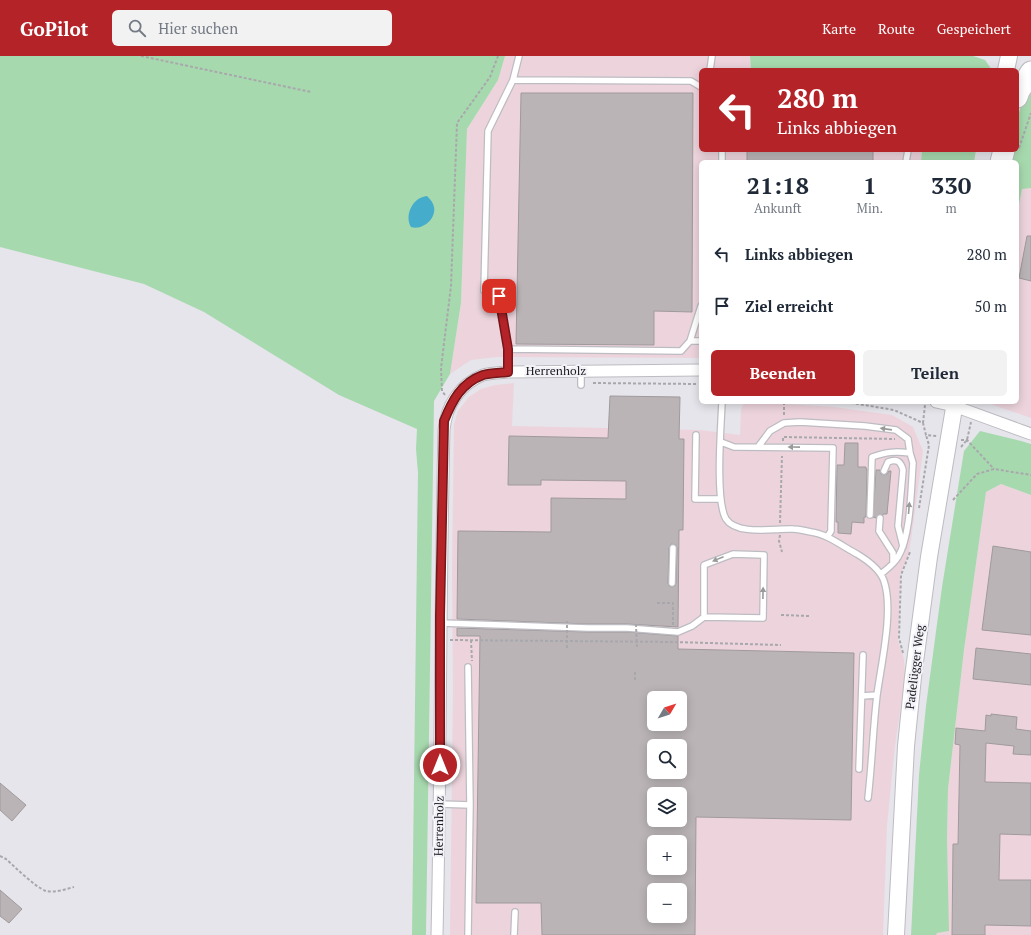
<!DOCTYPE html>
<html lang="de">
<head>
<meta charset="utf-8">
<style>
	:root { --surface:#fff; --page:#f2f2f3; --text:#1f2937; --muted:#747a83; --accent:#b42328 }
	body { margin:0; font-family:"PT Serif",serif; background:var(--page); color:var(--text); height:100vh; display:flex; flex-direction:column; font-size:15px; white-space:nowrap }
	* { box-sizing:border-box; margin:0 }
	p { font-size:13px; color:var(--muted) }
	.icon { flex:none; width:22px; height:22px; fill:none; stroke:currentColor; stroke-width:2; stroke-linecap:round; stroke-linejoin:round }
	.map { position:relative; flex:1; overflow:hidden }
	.drawer { position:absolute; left:699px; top:104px; width:320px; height:244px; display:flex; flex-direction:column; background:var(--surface); border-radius:6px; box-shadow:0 2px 10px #0003 }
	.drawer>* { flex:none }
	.guide { position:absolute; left:699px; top:12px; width:320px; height:84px; border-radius:6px; box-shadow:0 2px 10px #0003; background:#b42328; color:#fff; overflow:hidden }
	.needle { width:26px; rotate:51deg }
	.fabs { position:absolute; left:647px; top:635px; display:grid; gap:8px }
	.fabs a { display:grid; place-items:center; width:40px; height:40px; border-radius:6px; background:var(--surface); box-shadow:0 2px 10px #0003; font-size:20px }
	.pin { position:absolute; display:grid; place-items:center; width:34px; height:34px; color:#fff; margin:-17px; border-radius:8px; box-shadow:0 2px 6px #0006 }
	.me { position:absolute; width:44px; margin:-22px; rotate:0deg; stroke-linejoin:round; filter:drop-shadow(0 0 3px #0008) }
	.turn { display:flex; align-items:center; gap:14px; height:84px; padding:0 12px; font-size:18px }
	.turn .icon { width:52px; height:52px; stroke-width:2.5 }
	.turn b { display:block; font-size:28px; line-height:34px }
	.eta { display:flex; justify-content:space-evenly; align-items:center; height:68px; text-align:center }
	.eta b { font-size:24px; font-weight:700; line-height:28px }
	.action { display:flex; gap:8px; margin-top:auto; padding:8px 12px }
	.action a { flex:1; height:46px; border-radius:6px; background:var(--accent); color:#fff; font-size:16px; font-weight:700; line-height:46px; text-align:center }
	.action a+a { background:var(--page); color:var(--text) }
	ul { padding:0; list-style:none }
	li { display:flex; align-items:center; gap:12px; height:52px; padding:0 12px }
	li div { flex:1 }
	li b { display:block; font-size:15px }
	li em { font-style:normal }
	header { display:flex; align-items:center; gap:24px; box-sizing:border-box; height:56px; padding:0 20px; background:var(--accent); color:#fff }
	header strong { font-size:19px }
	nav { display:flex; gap:22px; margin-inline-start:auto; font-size:14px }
	.search { width:280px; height:36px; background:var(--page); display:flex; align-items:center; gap:10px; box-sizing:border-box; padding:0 14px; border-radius:6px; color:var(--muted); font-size:15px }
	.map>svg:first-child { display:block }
	.commercial { fill:#edd4dc; fill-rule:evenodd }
	.green { fill:#a7d9ae }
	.water { fill:#45accb }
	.building { fill:#bab4b6; stroke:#a09a9c; fill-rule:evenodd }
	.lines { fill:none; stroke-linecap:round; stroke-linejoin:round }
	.lane-casing { stroke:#bcbcc2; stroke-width:8 }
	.street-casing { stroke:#bcbcc2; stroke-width:13 }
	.secondary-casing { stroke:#bcbcc2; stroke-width:18 }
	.highway-casing { stroke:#bcbcc2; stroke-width:23 }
	.path { stroke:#a8a8ac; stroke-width:2; stroke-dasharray:3 2; stroke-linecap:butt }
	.lane { stroke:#fff; stroke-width:5.5 }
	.street { stroke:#fff; stroke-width:11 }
	.secondary { stroke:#fff; stroke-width:16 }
	.highway { stroke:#fff; stroke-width:21 }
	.path-bridge { stroke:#a8a8ac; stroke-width:2; stroke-dasharray:3 2; stroke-linecap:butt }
	.oneway { fill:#9a9a9b }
	.route-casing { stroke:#75171a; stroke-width:10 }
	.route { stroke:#b42328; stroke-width:7 }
	.labels { text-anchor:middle; stroke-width:4; stroke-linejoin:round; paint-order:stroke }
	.street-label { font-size:12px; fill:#1e1e20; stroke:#f2f2f8 }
</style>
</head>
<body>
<header>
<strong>GoPilot</strong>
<div class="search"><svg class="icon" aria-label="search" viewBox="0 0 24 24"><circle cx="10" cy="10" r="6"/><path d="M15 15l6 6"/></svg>Hier suchen</div>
<nav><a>Karte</a><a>Route</a><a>Gespeichert</a></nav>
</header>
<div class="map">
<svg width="1031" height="879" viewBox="0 0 1031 879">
	<rect width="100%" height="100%" fill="#e5e5eb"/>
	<path class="commercial" d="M505,0H750L751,14H701V94H922L921,106H701V302L497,301L471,304L450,318L461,247L467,73L498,24Z
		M1022,132H1031V362L985,346H1017V159Z
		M514,327L512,370L700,374L740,379L741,354L744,346H752L834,351L892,359L913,371L923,395L911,484L908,500L900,518L898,585L904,603L905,622L895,690L887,770L883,879H450L453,634L452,515L454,368L458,355L469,341L481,333L495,329ZM654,642H680V668H654ZM654,690H680V716H654ZM654,738H680V764H654ZM654,786H680V812H654ZM654,834H680V860H654Z
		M1001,428L1031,439V879H936V877L948,875L947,783L948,733L964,594L986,436Z"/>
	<path class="green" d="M0,0H505L498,24L467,73L461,247L450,318L434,345L426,879H412L418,417L416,393L417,373L339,339L204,256L144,228L0,191Z
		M750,0H973L985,4L992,14H751Z
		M1031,33V132L1022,133L1017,159V106H1008L1010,94H1017C1017,71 1015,52 1031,33Z
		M922,94H976L974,106H921Z
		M980,375L1021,385L1031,388V439L1001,428L986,436L964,594L948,733L947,783L949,875L937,877L936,879H911L919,719L926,650L942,531L964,395Z"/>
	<path class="water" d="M427,140C429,142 432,145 433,148C439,161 423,175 411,171C404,159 413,141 427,140Z"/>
	<path class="building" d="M521,37H693L692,256L654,255V289L516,288Z
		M747,94H873V106H747Z
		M1027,180H1031V225L1019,222Z
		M610,340L680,341L679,383H684L683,474H679L678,571L627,568H588L457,563L458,475L551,476V442L626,443V425L541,424V429H508L509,380L608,382ZM671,488L676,489L677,492L676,527L675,530L672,531L669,530L668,527L669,492Z
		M845,387H858V411H866V413H867L866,461H864V467L852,466L851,478L838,477V466H836L837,409H844Z
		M876,414H880L881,418L884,419L887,418L889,415H891L887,458H883V459L879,458L876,462L873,461Z
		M993,490L1031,496V579L982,574Z
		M457,572L588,576H627L678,580V593L854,597L851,764L696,761L695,879H542L541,847H476L480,580H457ZM654,642H680V668H654ZM654,690H680V716H654ZM654,738H680V764H654ZM654,786H680V812H654ZM654,834H680V860H654Z
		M976,592L1031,598V629L973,623Z
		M991,658L1017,661L1016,673L1031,675V699L1013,698L1014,690L986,687L985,726L1031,727V779L1000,778L999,824H1031V870L985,869V879H952L953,788H958L960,689L955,688L956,672L985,675L986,659L991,660Z
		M0,727L26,749L12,765L0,754Z
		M0,834L22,853L9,867L0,860Z"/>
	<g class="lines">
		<defs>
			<path id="lane" d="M710,14L712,0
				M513,24L519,0
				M722,94V106
				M906,106L908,94
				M690,285H701
				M508,293L499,240L484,235L488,75L513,24L691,25L701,31
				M507,316L508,293L681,295L690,285L701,250
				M581,329V315
				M722,346C721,370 715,445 726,463C737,480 776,472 793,473C799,473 805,475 811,476C827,478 842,490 857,498C867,504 880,513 884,525C894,554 881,609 877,639C873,673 872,708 868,742
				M696,379L695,443H721
				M721,386L734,391L833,392L831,471V475L827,481
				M758,391L770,375L784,367L800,366L865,370L896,374L908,383L910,397
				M884,415L888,406C897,402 901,406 903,414L898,470L903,490
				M870,459L872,401C887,396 894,395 910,397L913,407C911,432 911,480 898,501C894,508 887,513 881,518
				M880,462L879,475L893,497V507
				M672,527L673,492
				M440,567L588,572H627L678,576L692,570L704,561L763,562L764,499L733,498L704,509V561
				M468,611L470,749L468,879
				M862,640L877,639
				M859,713L863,599
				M440,748L470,749
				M514,879L515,856"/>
			<path id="street" d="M936,346L954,350L1031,378
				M437,879C441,711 440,542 444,374C446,350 460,328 483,319C490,317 500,317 507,316L701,314"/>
			<path id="secondary" d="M1006,14L1009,0
				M896,879L906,690L913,621L929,501L955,346"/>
			<path id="highway" d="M1017,41L1019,35L1031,16
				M1001,106L1004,94"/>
		</defs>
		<use href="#lane" class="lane-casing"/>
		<use href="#street" class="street-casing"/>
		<use href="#secondary" class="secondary-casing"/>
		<use href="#highway" class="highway-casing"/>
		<path class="path" d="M141,0L311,36
			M1019,92L1031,57
			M593,327L697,328
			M445,339L442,335L441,312L451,230L457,67L490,21L498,0
			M784,346V360
			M846,346L894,354L923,367L926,379L937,380
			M923,367L925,349
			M961,384H967L994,413
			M783,385V381L895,383
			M961,391L967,384L971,366
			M953,444L977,418L994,413L1031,419
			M919,452L929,389L926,379
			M780,467L782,400
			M780,479L779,485L782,496
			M657,547H673V569
			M781,559L809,560
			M450,584L673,586L781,589
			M471,584L472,605
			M903,597L899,582L901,519L910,496
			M635,616V626
			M0,800L6,803C15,811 35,831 46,835C55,837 66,833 74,831"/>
		<use href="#lane" class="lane"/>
		<use href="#street" class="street"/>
		<use href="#secondary" class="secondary"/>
		<use href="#highway" class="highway"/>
		<path class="path-bridge" d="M636,568L637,593
			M567,592V565"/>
	</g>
	<defs><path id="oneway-solid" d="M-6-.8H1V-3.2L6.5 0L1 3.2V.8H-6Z"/></defs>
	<g class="oneway">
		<use href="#oneway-solid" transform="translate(886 373) rotate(-172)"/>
		<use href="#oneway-solid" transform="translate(794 391) rotate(-179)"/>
		<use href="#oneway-solid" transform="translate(909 452) rotate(-85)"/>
		<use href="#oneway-solid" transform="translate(718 503) rotate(158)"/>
		<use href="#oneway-solid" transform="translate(763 537) rotate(-89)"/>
	</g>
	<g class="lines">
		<defs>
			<path id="route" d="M440,709V560L444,365C452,345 461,327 483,319C490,317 500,317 508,316V293L499,240"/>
		</defs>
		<use href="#route" class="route-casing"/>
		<use href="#route" class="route"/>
	</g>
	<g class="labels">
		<g class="street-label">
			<text x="556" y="319">Herrenholz</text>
			<text transform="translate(915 611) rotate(-83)" y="4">Padelügger Weg</text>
			<text transform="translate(439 770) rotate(-89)" y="4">Herrenholz</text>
		</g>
	</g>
</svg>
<div class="fabs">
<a><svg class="needle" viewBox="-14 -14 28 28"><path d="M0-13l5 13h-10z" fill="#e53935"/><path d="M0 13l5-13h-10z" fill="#747a83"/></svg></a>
<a><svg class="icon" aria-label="search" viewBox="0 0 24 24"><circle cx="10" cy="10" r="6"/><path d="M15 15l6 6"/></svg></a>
<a><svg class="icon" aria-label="layers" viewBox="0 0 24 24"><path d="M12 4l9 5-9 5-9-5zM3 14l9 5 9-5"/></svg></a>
<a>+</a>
<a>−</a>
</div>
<div class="pin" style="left:499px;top:240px;background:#d93025"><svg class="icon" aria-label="arrive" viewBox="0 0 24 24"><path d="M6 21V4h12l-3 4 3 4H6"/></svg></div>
<svg class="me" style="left:440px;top:709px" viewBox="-20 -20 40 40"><circle r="17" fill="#b42328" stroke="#fff" stroke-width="3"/><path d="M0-11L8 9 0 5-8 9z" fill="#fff"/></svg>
<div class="guide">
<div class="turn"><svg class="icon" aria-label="left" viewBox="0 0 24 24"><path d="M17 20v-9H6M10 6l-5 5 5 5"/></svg><div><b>280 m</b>Links abbiegen</div></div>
</div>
<section class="drawer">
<div class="eta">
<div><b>21:18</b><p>Ankunft</p></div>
<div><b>1</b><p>Min.</p></div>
<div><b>330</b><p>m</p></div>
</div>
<ul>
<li><svg class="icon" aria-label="left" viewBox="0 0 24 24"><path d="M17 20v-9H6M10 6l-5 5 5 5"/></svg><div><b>Links abbiegen</b></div><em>280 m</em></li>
<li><svg class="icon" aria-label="arrive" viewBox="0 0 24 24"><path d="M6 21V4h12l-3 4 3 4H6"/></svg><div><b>Ziel erreicht</b></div><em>50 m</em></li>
</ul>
<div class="action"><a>Beenden</a><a>Teilen</a></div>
</section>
</div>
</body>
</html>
